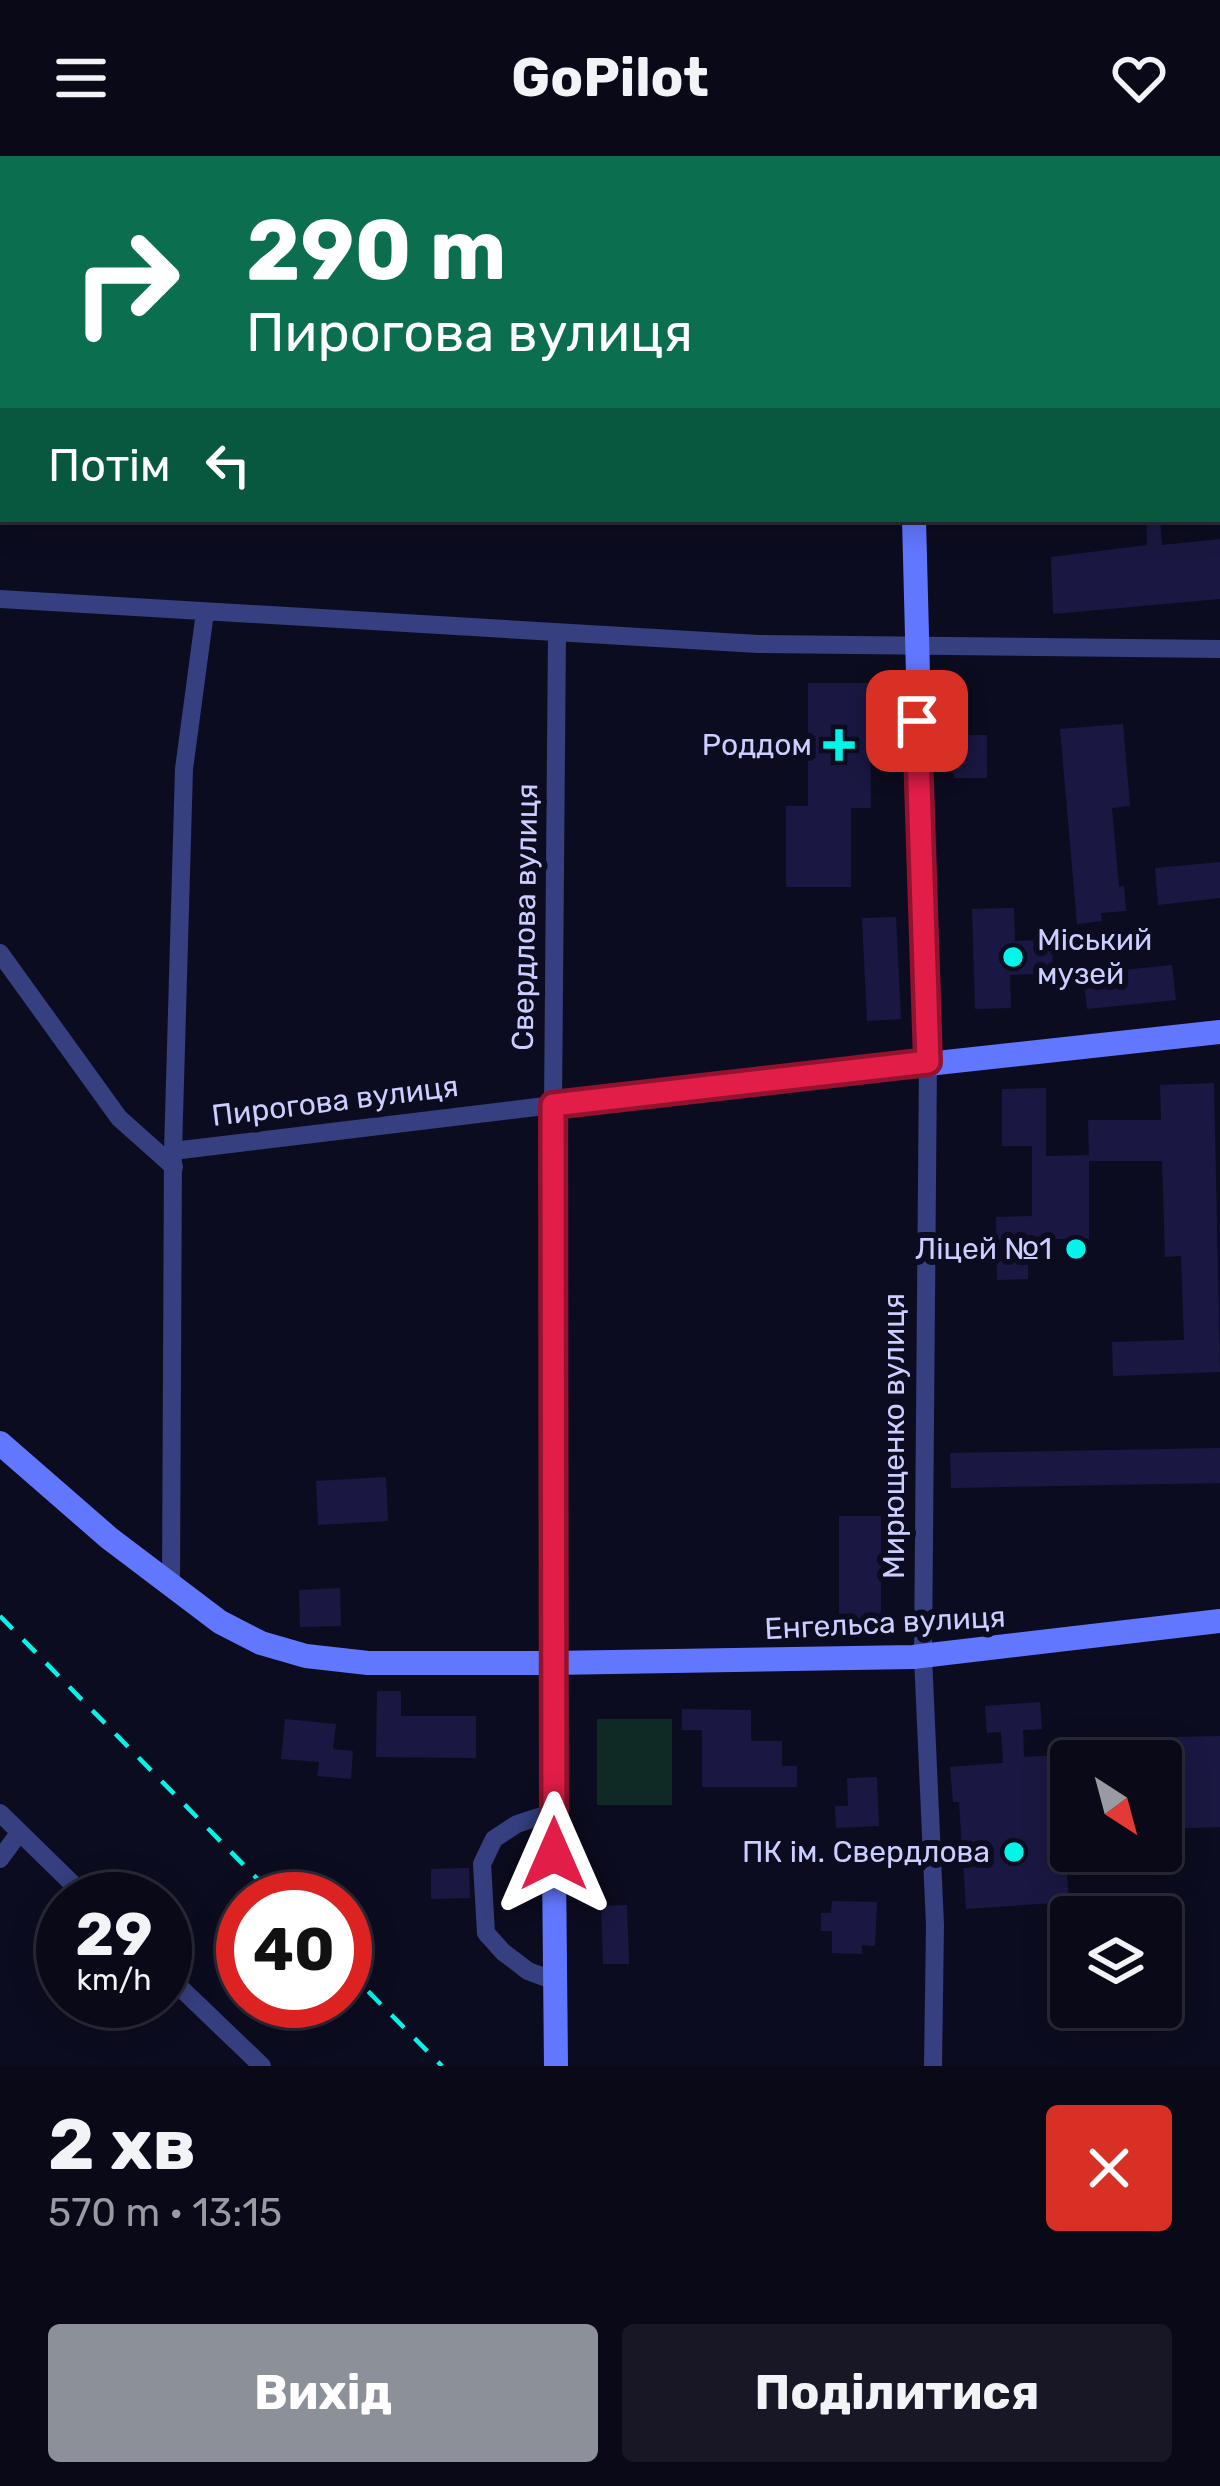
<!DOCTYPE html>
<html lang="uk">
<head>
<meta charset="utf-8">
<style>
	:root { --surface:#090918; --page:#171725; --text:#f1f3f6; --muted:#999aa2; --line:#292a37; --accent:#8c9099 }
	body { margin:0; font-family:Rubik,sans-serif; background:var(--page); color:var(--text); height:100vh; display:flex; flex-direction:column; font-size:45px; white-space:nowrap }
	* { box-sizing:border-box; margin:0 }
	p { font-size:39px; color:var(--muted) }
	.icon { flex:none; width:66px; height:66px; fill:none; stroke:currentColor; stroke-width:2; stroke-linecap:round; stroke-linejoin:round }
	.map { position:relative; height:1910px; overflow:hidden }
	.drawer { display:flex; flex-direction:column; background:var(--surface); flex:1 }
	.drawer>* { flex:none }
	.top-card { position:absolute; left:0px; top:0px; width:1221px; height:366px; box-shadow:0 6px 30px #0003,0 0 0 3px var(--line); background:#0b6e4f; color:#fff; overflow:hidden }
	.needle { width:78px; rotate:144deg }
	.fabs { position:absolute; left:1050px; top:1584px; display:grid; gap:24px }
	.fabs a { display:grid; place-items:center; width:132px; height:132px; border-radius:12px; background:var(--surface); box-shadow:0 6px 30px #0003,0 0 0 3px var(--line); font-size:60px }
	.speed { position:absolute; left:36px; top:1716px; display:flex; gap:24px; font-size:60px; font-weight:700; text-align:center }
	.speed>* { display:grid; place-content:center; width:156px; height:156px; border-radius:50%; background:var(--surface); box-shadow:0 6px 30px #0003,0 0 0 3px var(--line); line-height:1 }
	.speed small { font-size:30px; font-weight:400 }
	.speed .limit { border:18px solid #d22; background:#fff; color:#111 }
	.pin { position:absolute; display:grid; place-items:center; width:102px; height:102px; color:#fff; margin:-51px; border-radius:24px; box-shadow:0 6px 18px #0006 }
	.me { position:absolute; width:132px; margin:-66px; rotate:0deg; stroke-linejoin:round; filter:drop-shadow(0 0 9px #0008) }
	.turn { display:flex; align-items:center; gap:42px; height:252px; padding:0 48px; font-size:54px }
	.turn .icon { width:156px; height:156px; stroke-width:2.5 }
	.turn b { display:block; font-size:84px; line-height:102px }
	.then { display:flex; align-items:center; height:114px; padding:0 48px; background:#0003; gap:24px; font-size:45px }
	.round { display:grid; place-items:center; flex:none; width:126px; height:126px; border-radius:12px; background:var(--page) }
	.headline { display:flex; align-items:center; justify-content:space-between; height:204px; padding:0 48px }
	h1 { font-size:72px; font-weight:700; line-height:90px }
	.action { display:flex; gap:24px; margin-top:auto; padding:24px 48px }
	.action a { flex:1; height:138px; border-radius:12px; background:var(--accent); color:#fff; font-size:48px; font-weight:700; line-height:138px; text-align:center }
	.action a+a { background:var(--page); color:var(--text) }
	header { display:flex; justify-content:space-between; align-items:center; height:156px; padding:0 48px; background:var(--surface); font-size:54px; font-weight:700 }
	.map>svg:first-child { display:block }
	.green { fill:#0f2a25 }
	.building { fill:#1a1842 }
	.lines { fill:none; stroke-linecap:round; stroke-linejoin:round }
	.street { stroke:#363f80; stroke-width:18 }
	.secondary { stroke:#6277ff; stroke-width:24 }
	.rail { stroke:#00f6e8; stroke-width:4.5; stroke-dasharray:18 15; stroke-linecap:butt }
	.route-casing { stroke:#92132f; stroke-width:30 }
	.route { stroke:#e11d48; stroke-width:21 }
	.poi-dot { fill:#00f6e8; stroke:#0c0c20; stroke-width:4.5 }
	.labels { text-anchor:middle; stroke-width:12; stroke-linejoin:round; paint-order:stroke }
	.poi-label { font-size:30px; fill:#cbceff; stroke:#0c0c20; text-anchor:end }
	.street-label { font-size:30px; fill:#cbceff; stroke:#0c0c20 }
</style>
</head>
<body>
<header><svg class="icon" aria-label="menu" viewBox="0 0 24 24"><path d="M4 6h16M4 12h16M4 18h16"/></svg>GoPilot<svg class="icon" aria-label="heart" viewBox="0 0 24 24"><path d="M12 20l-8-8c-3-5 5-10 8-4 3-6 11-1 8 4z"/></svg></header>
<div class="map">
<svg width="1220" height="1910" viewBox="0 0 1220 1910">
	<rect width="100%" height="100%" fill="#0c0c20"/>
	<path class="green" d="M597,1563H672V1649H597Z"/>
	<path class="building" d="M1146,363H1160L1162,389L1220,383V443L1053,458L1051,401L1147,389Z
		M808,527H870L871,652H851V731H786V650H808Z
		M1123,568L1130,650L1112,652L1119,731L1124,730L1126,755L1101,757L1102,765L1077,768L1060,573Z
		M955,579H987V622H954V606H945V592L955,588Z
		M1220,706V742L1158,749L1155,712Z
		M1014,752L1015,785L1052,784L1053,817L1010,819L1011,852L975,853L972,753Z
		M896,761L901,863L867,865L862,762Z
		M1172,809L1176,844L1087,853L1083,818Z
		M1214,927L1220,1216L1113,1220L1112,1186L1184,1184L1181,1100L1165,1101L1162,1005H1089V1083H1028V1123L997,1124L996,1061L1032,1060V990H1002V933L1046,932V1000L1089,999L1088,964H1161L1160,929Z
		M1220,1292V1327L951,1332L950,1297Z
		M386,1321L388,1365L318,1369L316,1325Z
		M839,1360H881V1465H839Z
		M340,1432L341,1470L300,1471L299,1434Z
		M377,1535H401V1560H476V1602L376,1601Z
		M1040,1546L1042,1573L1023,1574L1024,1601L1059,1599L1069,1746L966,1753L959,1646H953L950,1611L1003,1607L1001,1576L987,1577L985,1550Z
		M682,1553L751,1554V1585H782V1610H797V1631H702V1574H682Z
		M285,1563L336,1568L333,1593L353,1595L351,1623L317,1620L319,1606L281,1603Z
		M1220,1580V1671L1161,1673V1605H1077V1583Z
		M877,1621L879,1670L836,1672L835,1650H848L847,1622Z
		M469,1712L470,1742L431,1743V1713Z
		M832,1745L877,1746L875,1790L862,1789V1798L832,1797V1775H821V1757H831Z
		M627,1749L629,1808H603L601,1750Z"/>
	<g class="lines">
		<path class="street" d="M0,160L3,161
			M0,443L758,488L1220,493
			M0,797L119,962L174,1011
			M928,906L923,1500L935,1769L933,1910
			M173,995L553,949L557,476
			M171,1430L173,995L184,613L205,456
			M554,1656L517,1668L494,1683L482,1708L486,1777L503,1796L528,1815L555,1825
			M0,1657L88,1743
			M0,1703L19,1677
			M165,1817L262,1910"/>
		<path class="secondary" d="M915,3V0
			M914,363L928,906
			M0,1287L109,1382L220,1466L261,1487L306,1500L368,1507H552L913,1501L1220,1465
			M556,1910L552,1507L553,949L1220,876"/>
		<path class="rail" d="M0,1460L277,1743
			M345,1812L442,1910"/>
	</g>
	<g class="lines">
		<defs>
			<path id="route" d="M554,1698L553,949L928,906L917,565"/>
		</defs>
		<use href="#route" class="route-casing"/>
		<use href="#route" class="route"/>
	</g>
	<g class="poi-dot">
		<path d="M833 571h12v12h12v12h-12v12h-12v-12h-12v-12h12z"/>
		<circle cx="1013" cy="801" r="12"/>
		<circle cx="1076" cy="1093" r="12"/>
		<circle cx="1014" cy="1696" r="12"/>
	</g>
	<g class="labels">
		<g class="poi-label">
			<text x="812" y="599">Роддом</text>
			<text x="1037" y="794" text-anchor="start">Міський<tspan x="1037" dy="34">музей</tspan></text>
			<text x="1052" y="1103">Ліцей №1</text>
			<text x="990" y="1706">ПК ім. Свердлова</text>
		</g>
		<g class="street-label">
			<text transform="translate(525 761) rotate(-89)" y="10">Свердлова вулиця</text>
			<text transform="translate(335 945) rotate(-7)" y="10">Пирогова вулиця</text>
			<text transform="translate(894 1280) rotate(-90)" y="10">Мирющенко вулиця</text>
			<text transform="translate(885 1467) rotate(-3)" y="10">Енгельса вулиця</text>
		</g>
	</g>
</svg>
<div class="fabs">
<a><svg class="needle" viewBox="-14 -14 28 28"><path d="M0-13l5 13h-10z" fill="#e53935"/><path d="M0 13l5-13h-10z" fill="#999aa2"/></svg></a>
<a><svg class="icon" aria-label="layers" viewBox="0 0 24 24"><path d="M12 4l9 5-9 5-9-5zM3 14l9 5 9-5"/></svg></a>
</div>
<div class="speed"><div>29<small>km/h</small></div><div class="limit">40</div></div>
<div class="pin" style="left:917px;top:565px;background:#d93025"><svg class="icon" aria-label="arrive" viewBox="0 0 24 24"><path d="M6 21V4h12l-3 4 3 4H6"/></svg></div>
<svg class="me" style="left:554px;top:1698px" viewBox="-20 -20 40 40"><path d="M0-17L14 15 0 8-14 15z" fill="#e11d48" stroke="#fff" stroke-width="4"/></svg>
<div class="top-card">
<div class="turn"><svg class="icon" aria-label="right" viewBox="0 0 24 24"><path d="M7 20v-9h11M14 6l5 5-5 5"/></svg><div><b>290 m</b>Пирогова вулиця</div></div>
<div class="then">Потім<svg class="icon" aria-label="left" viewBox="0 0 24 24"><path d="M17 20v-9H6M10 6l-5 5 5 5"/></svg></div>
</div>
</div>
<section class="drawer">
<div class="headline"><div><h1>2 хв</h1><p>570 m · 13:15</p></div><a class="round" style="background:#d93025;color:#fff"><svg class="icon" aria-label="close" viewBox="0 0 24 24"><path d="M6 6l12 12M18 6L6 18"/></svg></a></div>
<div class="action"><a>Вихід</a><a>Поділитися</a></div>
</section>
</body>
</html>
